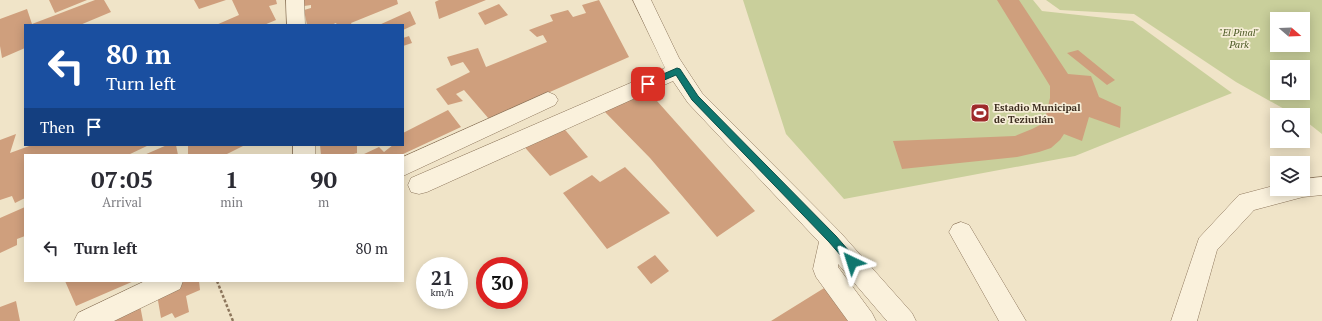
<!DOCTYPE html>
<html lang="en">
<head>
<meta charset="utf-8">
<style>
	:root { --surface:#fff; --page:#f7f7f7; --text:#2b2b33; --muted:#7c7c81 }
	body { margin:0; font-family:"PT Serif",serif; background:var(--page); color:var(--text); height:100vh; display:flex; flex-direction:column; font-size:15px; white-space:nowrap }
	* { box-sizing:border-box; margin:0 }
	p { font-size:13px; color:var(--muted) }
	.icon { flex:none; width:22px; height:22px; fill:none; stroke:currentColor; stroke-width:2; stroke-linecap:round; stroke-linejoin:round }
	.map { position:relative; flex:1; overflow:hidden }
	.side { position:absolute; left:24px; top:154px; width:380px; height:128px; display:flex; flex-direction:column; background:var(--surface); border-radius:0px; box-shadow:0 2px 10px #0003 }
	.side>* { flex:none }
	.guide { position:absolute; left:24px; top:24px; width:380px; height:122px; border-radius:0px; box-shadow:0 2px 10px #0003; background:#1a4fa0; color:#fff; overflow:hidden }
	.needle { width:26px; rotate:109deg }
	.fabs { position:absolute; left:1270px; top:12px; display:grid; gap:8px }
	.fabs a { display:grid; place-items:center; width:40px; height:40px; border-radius:0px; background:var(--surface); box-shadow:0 2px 10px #0003; font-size:20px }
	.speed { position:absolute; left:416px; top:257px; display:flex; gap:8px; font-size:20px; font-weight:700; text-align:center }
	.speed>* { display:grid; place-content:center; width:52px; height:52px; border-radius:50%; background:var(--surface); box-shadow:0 2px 10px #0003; line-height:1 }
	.speed small { font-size:10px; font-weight:400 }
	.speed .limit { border:6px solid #d22; background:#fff; color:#111 }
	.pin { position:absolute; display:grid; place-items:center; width:34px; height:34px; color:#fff; margin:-17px; border-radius:8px; box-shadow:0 2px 6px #0006 }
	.me { position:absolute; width:44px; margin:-22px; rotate:319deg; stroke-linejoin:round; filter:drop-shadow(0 0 3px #0008) }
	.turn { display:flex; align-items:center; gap:14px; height:84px; padding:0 16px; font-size:18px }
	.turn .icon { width:52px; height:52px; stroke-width:2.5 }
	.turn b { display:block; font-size:28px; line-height:34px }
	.then { display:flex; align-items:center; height:38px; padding:0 16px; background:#0003; gap:8px; font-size:15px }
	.eta { display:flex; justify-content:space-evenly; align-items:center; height:68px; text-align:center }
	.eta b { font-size:24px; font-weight:600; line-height:28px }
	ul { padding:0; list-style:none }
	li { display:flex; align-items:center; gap:12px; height:52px; padding:0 16px }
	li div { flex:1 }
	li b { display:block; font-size:15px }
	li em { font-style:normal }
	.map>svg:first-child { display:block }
	.green { fill:#c9cf9b; fill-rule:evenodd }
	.building { fill:#cf9f7d }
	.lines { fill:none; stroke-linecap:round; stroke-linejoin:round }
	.minor-casing { stroke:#8d765c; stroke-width:1 }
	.path { stroke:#8d765c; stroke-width:2.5; stroke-dasharray:3 2; stroke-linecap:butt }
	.minor { fill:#faf1dc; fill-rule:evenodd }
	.route { fill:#0f766e; stroke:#0a4d48 }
	.labels { text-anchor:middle; stroke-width:3.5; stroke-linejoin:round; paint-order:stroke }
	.park-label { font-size:10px; font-style:italic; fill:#4d5a26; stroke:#f7eed8 }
	.poi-label { font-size:10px; font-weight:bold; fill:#3d2e20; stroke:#f7eed8; text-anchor:start }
</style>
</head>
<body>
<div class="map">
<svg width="1322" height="321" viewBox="0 0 1322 321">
	<rect width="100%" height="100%" fill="#f0e4c8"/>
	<path class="green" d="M743,0H1033L1042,11L1133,21L1232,93L1075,156L844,199L786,134Z
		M1046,0H1322V134L1303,119V115H1295L1236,82L1134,14L1060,10ZM1277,19H1303V45H1277ZM1277,67H1303V93H1277Z"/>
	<path class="building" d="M49,0H87L55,13Z
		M95,0H104L111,12L80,25H25V48L2,58L0,46V19L27,9L32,24Z
		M194,0H226L199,9Z
		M232,0H276L277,4L269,6L276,20L264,25H216L239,15Z
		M304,0H397L398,4L351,23L352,25H337L336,23L331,25H307L304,10L311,8V5L304,6Z
		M439,0H486L439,19L435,2Z
		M599,0L629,57L489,119L464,90L456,94L463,101L448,105L436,89L470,72L463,62L451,66L447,57L478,48L486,67L547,42L543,35L537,37L529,30L553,21L550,15L568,10L573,17L586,13L582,5Z
		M997,0H1019L1068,74L1091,76L1099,97L1121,107L1120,128L1089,117L1082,141L1064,134L1060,140L1051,148L1039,152L1017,157L902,169L893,141L1015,136L1032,129L1040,125L1045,119L1050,98V86Z
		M499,4L508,15L485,25L478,13Z
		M410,11L416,24L403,30V25H379Z
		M409,36L412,43L403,46V38Z
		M1078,50L1115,80L1107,85L1067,53Z
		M649,92L755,211L717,237L650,158L604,111Z
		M448,110L461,127L401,155H362L379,147L384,152L393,145H403V133Z
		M561,125L588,157L550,176L521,143Z
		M16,134L10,153L32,145H149L128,155H25V198L15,203L12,196L0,200V140Z
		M167,145H176L178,155H144Z
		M188,145H245L225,155H188Z
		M320,145H357V153L350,155H321Z
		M625,167L670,213L607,249L563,193L592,175L600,182Z
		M25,207V236L17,239V245L0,253V218Z
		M655,255L669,271L651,284L637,267Z
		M65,281H134L76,306Z
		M174,281H199L200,290L186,296L189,312L175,318L172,313L161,318L156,289Z
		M829,285L848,321H771Z
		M139,300L143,321H96Z
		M16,301L20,321H0V307Z"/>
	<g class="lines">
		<defs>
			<path id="minor" d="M286,0H304L305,25H287Z
				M633,0H651L679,58L702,93L840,232L912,313L916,321H887L838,264V267L872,313L876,321H848L816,277L813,269L819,242L688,103L673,81L427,192L419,194L411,192L408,185L411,178L665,68Z
				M548,92L555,95L558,100L555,105L403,176V157Z
				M293,145H315V155H293Z
				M1322,177V195L1303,197L1254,210L1217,250L1197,321H1171L1199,238L1239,195L1277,185V189H1303V179Z
				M961,222L969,225L1026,321H999L949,232L953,225Z
				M145,281H183L180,289L114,321H74L78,313Z"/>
		</defs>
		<use href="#minor" class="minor-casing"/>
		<path class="path" d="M217,281L233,321"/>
		<use href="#minor" class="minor"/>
	</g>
	<path class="route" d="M677,68L680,69L698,96L836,236L856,259L857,262L856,265L852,267L849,265L829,242L692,100L676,75L648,87L644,84L645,82Z"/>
	<defs>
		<symbol id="stadium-square" viewBox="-11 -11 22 22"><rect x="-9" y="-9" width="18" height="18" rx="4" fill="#9e2a2b" stroke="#f7eed8"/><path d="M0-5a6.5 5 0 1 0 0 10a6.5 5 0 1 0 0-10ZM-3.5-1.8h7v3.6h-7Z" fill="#fff"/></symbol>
	</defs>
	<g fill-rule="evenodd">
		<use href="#stadium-square" x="969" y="102" width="22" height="22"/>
	</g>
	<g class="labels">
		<g class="park-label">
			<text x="1239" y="36">"El Pinal"<tspan x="1239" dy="12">Park</tspan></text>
		</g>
		<g class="poi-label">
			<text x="994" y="111">Estadio Municipal<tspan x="994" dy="12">de Teziutlán</tspan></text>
		</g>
	</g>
</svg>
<div class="fabs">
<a><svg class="needle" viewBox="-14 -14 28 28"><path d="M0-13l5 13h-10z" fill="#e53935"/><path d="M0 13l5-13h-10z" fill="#7c7c81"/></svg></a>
<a><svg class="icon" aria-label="sound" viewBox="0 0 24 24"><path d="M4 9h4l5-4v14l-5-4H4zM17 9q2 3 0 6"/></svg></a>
<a><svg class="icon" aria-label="search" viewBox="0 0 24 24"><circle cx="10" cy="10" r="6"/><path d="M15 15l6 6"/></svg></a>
<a><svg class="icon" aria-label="layers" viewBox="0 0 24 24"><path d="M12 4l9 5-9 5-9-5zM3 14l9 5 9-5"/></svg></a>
</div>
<div class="speed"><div>21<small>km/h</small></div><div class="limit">30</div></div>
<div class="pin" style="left:648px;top:84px;background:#d93025"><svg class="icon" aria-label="arrive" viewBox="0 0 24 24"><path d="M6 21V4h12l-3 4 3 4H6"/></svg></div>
<svg class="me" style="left:852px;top:262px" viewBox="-20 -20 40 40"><path d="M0-17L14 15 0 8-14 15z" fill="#0f766e" stroke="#fff" stroke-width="4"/></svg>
<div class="guide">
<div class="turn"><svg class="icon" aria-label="left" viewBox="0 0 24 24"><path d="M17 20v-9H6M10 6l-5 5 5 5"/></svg><div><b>80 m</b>Turn left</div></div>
<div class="then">Then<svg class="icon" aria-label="arrive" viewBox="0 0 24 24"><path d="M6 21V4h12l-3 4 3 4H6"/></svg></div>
</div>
<section class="side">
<div class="eta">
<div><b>07:05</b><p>Arrival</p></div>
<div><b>1</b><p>min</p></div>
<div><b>90</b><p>m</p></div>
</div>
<ul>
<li><svg class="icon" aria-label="left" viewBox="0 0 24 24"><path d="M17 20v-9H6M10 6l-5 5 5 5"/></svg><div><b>Turn left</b></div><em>80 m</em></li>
</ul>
</section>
</div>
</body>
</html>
